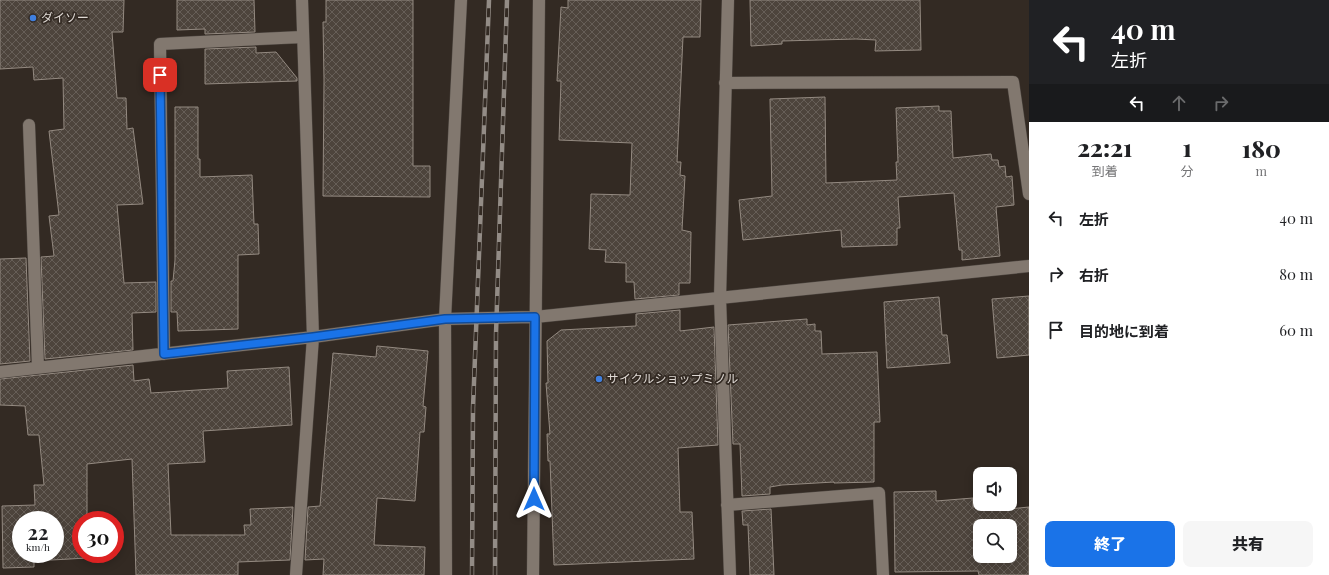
<!DOCTYPE html>
<html lang="ja">
<head>
<meta charset="utf-8">
<style>
	:root { --surface:#fff; --page:#f6f6f6; --text:#202124; --muted:#757577; --accent:#1a73e8 }
	body { margin:0; font-family:"Playfair Display","Noto Sans JP",serif; background:var(--page); color:var(--text); height:100vh; display:flex; flex-direction:column; font-size:15px; white-space:nowrap }
	* { box-sizing:border-box; margin:0 }
	p { font-size:13px; color:var(--muted) }
	.icon { flex:none; width:22px; height:22px; fill:none; stroke:currentColor; stroke-width:2; stroke-linecap:round; stroke-linejoin:round }
	.map { position:relative; flex:1; overflow:hidden }
	.panel { display:flex; flex-direction:column; background:var(--surface); width:300px }
	.panel>* { flex:none }
	.hud { background:#202124; color:#fff; overflow:hidden }
	.tools { position:absolute; left:973px; top:467px; display:grid; gap:8px }
	.tools a { display:grid; place-items:center; width:44px; height:44px; border-radius:8px; background:var(--surface); box-shadow:0 2px 10px #0003; font-size:20px }
	.speed { position:absolute; left:12px; top:511px; display:flex; gap:8px; font-size:20px; font-weight:700; text-align:center }
	.speed>* { display:grid; place-content:center; width:52px; height:52px; border-radius:50%; background:var(--surface); box-shadow:0 2px 10px #0003; line-height:1 }
	.speed small { font-size:10px; font-weight:400 }
	.speed .limit { border:6px solid #d22; background:#fff; color:#111 }
	.pin { position:absolute; display:grid; place-items:center; width:34px; height:34px; color:#fff; margin:-17px; border-radius:8px; box-shadow:0 2px 6px #0006 }
	.me { position:absolute; width:44px; margin:-22px; rotate:0deg; stroke-linejoin:round; filter:drop-shadow(0 0 3px #0008) }
	.turn { display:flex; align-items:center; gap:14px; height:84px; padding:0 16px; font-size:18px }
	.turn .icon { width:52px; height:52px; stroke-width:2.5 }
	.turn b { display:block; font-size:28px; line-height:34px }
	.lanes { display:flex; align-items:center; height:38px; padding:0 16px; background:#0003; justify-content:center; gap:20px; direction:ltr }
	.lanes .off { opacity:.35 }
	.eta { display:flex; justify-content:space-evenly; align-items:center; height:68px; text-align:center }
	.eta b { font-size:24px; font-weight:800; line-height:28px }
	.primary-button { display:flex; gap:8px; margin-top:auto; padding:8px 16px }
	.primary-button a { flex:1; height:46px; border-radius:8px; background:var(--accent); color:#fff; font-size:16px; font-weight:800; line-height:46px; text-align:center }
	.primary-button a+a { background:var(--page); color:var(--text) }
	ul { padding:0; list-style:none }
	li { display:flex; align-items:center; gap:12px; height:56px; padding:0 16px }
	li div { flex:1 }
	li b { display:block; font-size:15px }
	li em { font-style:normal }
	main { display:flex; flex:1; min-height:0 }
	.map>svg:first-child { display:block }
	.building { fill:url(#building-cross-hatch); stroke:#948a81; fill-rule:evenodd }
	.lines { fill:none; stroke-linecap:round; stroke-linejoin:round }
	.minor-casing { stroke:#4d4640; stroke-width:13 }
	.minor { stroke:#82786f; stroke-width:12 }
	.rail-casing { stroke:#938c86; stroke-width:4.5 }
	.rail { stroke:#332a23; stroke-width:3; stroke-dasharray:9; stroke-linecap:butt }
	.route-casing { stroke:#114b97; stroke-width:10 }
	.route { stroke:#1a73e8; stroke-width:7 }
	.shop-dot { fill:#3f7fe0; stroke:#332a23; stroke-width:1.5 }
	.labels { text-anchor:middle; stroke-width:3.5; stroke-linejoin:round; paint-order:stroke }
	.poi-label { font-size:12px; fill:#dfd9d4; stroke:#332a23; text-anchor:start }
</style>
</head>
<body>
<main>
<div class="map">
<svg width="1029" height="575" viewBox="0 0 1029 575">
	<defs>
		<pattern id="building-cross-hatch" width="8" height="8" patternUnits="userSpaceOnUse"><rect width="8" height="8" fill="#4d443c"/><path d="M0 0l8 8M0 8l8-8" fill="none" stroke="#665e57"/></pattern>
	</defs>
	<rect width="100%" height="100%" fill="#332a23"/>
	<path class="building" d="M0,0H124L123,32H112L117,98H126L127,129L133,128L143,204L117,205L124,283L156,282V312L132,313L133,350L45,359L41,257L54,256L49,216L59,215L49,131L64,129L63,78L34,80L33,67L0,69Z
		M177,0H254L255,32L205,34V29L177,30Z
		M326,0H413V166H430V197L323,196L324,80L323,22H326Z
		M568,0H701L700,37H683L677,162H681L680,175L685,176L682,230L691,232L690,283H679V295L635,299L634,282H626V263L605,262L606,250L589,249L591,194L630,195L632,143L559,140L561,81H557L561,7L568,8Z
		M750,0H920L921,50L875,51L876,40L856,39L782,41V44L751,46Z
		M256,47V53L276,52L297,78V81L205,84V49Z
		M825,97L826,183L897,180L896,162H898L896,108L939,106V111H951L953,158L991,154L992,160H998L999,167L1005,166L1006,177L1012,176L1014,205L996,207L1000,256L962,260V250H959L954,193L898,197L900,228H897V245L842,247L841,230L743,240L739,200L772,196L770,99Z
		M175,107H198V159H200V177L252,175L254,224H258L259,254L238,255V329L178,331L177,312H171V281H173L175,260Z
		M26,258L30,361L0,364V259Z
		M1029,296V355L997,358L992,299Z
		M939,297L942,335H947L950,363L887,368L884,302Z
		M680,310V331L714,327L718,445L678,448L680,512H692L694,559L554,565L550,461H548L547,434H550L546,383H548L547,341L561,330L636,326V314Z
		M807,319V325L815,324V331H821L822,354L877,352L880,422H874V482L834,483V482L782,485L770,487V494L742,496L740,444H733L728,325Z
		M377,346L428,351L423,406L426,407L424,432H420L415,501L377,498L374,545L425,547L424,575H323L324,559L305,560L308,507L320,506L333,353L376,357Z
		M133,365L134,381L149,379L151,393L228,388L227,371L289,367L292,425L203,431L205,462L168,464L171,535H245L244,525H251L250,509L293,507L290,560L238,562V575H136L132,459L87,464V520H81V554H87V558L34,561V567L3,568L2,506L35,505L34,485H44L39,435H28L25,406L0,405V379ZM21,520H55V554H21Z
		M936,491V501L973,498V507L999,506V510L1029,507V575H979L978,571L895,572L894,492ZM980,526H1010V556H980Z
		M771,509L774,575H750L748,525H743L742,511Z"/>
	<g class="lines">
		<defs>
			<path id="minor" d="M728,0L720,298L730,575
				M725,83L1013,82L1029,194
				M29,125L38,367
				M164,354L160,44L302,37
				M0,372L313,337L445,319L535,317L1029,266
				M727,505L879,493L883,575
				M296,575L313,337L302,0
				M446,575L445,319L461,0
				M533,575L539,0"/>
		</defs>
		<use href="#minor" class="minor-casing"/>
		<use href="#minor" class="minor"/>
		<defs>
			<path id="rail" d="M472,575L473,408L489,0
				M495,575L496,334L507,0"/>
		</defs>
		<use href="#rail" class="rail-casing"/>
		<use href="#rail" class="rail"/>
	</g>
	<g class="lines">
		<defs>
			<path id="route" d="M160,75L164,354L313,337L445,319L535,317L534,499"/>
		</defs>
		<use href="#route" class="route-casing"/>
		<use href="#route" class="route"/>
	</g>
	<g class="shop-dot">
		<circle cx="33" cy="18" r="4"/>
		<circle cx="599" cy="379" r="4"/>
	</g>
	<g class="labels">
		<g class="poi-label">
			<text x="41" y="22">ダイソー</text>
			<text x="607" y="383">サイクルショップミノル</text>
		</g>
	</g>
</svg>
<div class="tools">
<a><svg class="icon" aria-label="sound" viewBox="0 0 24 24"><path d="M4 9h4l5-4v14l-5-4H4zM17 9q2 3 0 6"/></svg></a>
<a><svg class="icon" aria-label="search" viewBox="0 0 24 24"><circle cx="10" cy="10" r="6"/><path d="M15 15l6 6"/></svg></a>
</div>
<div class="speed"><div>22<small>km/h</small></div><div class="limit">30</div></div>
<div class="pin" style="left:160px;top:75px;background:#d93025"><svg class="icon" aria-label="arrive" viewBox="0 0 24 24"><path d="M6 21V4h12l-3 4 3 4H6"/></svg></div>
<svg class="me" style="left:534px;top:499px" viewBox="-20 -20 40 40"><path d="M0-17L14 15 0 8-14 15z" fill="#1a73e8" stroke="#fff" stroke-width="4"/></svg>
</div>
<section class="panel">
<div class="hud">
<div class="turn"><svg class="icon" aria-label="left" viewBox="0 0 24 24"><path d="M17 20v-9H6M10 6l-5 5 5 5"/></svg><div><b>40 m</b>左折</div></div>
<div class="lanes"><svg class="icon" aria-label="left" viewBox="0 0 24 24"><path d="M17 20v-9H6M10 6l-5 5 5 5"/></svg><svg class="icon off" aria-label="ahead" viewBox="0 0 24 24"><path d="M12 20V5M6 11l6-6 6 6"/></svg><svg class="icon off" aria-label="right" viewBox="0 0 24 24"><path d="M7 20v-9h11M14 6l5 5-5 5"/></svg></div>
</div>
<div class="eta">
<div><b>22:21</b><p>到着</p></div>
<div><b>1</b><p>分</p></div>
<div><b>180</b><p>m</p></div>
</div>
<ul>
<li><svg class="icon" aria-label="left" viewBox="0 0 24 24"><path d="M17 20v-9H6M10 6l-5 5 5 5"/></svg><div><b>左折</b></div><em>40 m</em></li>
<li><svg class="icon" aria-label="right" viewBox="0 0 24 24"><path d="M7 20v-9h11M14 6l5 5-5 5"/></svg><div><b>右折</b></div><em>80 m</em></li>
<li><svg class="icon" aria-label="arrive" viewBox="0 0 24 24"><path d="M6 21V4h12l-3 4 3 4H6"/></svg><div><b>目的地に到着</b></div><em>60 m</em></li>
</ul>
<div class="primary-button"><a>終了</a><a>共有</a></div>
</section>
</main>
</body>
</html>
